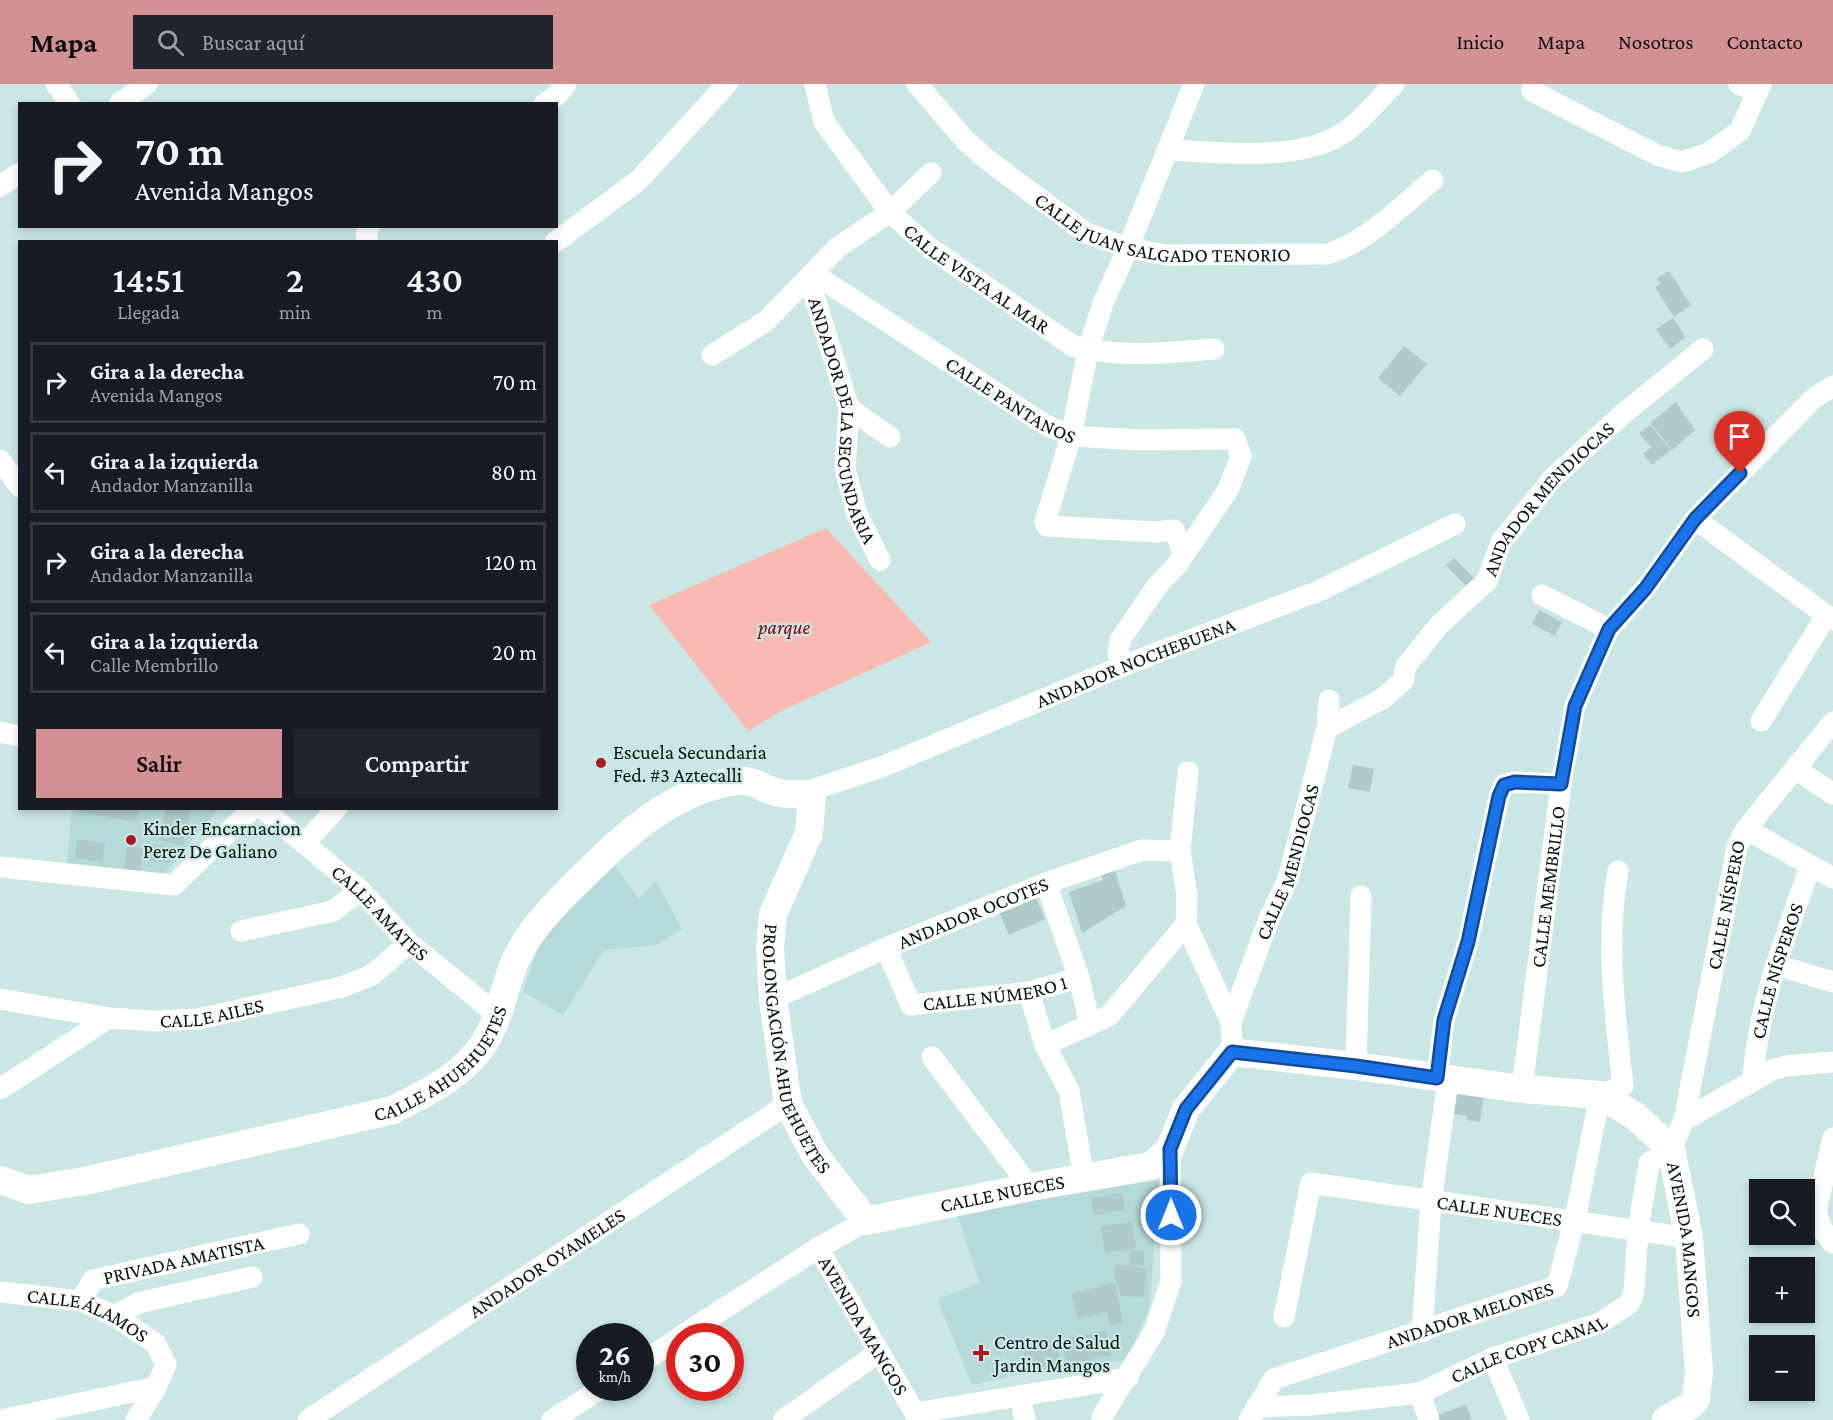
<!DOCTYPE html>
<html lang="es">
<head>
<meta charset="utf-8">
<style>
	:root { --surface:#171b24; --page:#20242c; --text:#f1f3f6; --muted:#9ea1a6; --line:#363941; --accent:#d29193 }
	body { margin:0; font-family:"Crimson Pro",serif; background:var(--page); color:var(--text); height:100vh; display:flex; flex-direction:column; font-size:22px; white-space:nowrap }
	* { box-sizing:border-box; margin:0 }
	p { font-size:20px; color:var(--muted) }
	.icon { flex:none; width:33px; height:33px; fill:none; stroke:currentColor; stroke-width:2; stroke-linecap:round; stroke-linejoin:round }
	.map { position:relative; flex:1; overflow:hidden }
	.sheet { position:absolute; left:18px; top:156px; width:540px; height:570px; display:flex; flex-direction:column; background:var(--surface); border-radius:0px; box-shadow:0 3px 9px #0003 }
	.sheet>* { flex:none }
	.hud { position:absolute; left:18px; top:18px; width:540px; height:126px; border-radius:0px; box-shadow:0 3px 9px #0003; background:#171b24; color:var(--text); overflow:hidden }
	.tools { position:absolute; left:1749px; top:1095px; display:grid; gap:12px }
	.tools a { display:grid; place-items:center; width:66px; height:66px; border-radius:0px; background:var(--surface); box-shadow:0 3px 9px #0003; font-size:30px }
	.speed { position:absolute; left:576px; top:1239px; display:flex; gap:12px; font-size:30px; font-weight:700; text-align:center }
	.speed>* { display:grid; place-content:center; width:78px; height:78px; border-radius:50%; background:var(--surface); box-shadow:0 3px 9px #0003; line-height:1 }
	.speed small { font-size:15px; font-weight:400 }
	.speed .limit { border:9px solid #d22; background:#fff; color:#111 }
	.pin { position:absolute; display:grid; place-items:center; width:51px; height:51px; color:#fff; margin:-62px -26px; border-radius:50% 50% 50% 0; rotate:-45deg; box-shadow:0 0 6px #0007 }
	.pin .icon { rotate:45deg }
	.me { position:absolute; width:66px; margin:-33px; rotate:0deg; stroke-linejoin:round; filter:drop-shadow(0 0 4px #0008) }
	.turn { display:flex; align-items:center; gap:21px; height:126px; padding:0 18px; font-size:27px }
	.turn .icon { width:78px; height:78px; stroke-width:2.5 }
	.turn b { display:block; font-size:42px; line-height:51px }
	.eta { display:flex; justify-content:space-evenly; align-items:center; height:102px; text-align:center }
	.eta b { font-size:36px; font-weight:600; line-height:42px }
	.primary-button { display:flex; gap:12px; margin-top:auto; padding:12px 18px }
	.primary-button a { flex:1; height:69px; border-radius:0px; background:var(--accent); color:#111; font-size:24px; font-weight:600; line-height:69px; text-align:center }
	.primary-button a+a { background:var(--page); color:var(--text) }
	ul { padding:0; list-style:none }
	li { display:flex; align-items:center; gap:18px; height:81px; margin:0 12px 9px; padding:0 6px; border:3px solid var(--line); border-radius:0px }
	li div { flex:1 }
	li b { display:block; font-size:22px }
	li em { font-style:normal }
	header { display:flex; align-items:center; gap:36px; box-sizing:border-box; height:84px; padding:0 30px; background:var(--accent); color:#111 }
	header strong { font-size:28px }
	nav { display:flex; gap:33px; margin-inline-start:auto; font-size:21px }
	.search { width:420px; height:54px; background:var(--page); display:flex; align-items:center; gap:15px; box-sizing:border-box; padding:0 21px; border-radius:0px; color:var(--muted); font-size:22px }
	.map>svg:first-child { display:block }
	.built { fill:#b5dad9 }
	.green { fill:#f9bab2 }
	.building { fill:#aecac9 }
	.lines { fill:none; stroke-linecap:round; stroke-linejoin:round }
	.street { stroke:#fff; stroke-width:21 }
	.secondary { stroke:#fff; stroke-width:28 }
	.route-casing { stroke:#114b97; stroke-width:15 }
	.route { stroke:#1a73e8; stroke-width:10 }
	.poi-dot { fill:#ac191b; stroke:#cae7e6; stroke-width:2 }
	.labels { text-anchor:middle; stroke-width:4.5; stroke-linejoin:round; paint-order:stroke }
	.street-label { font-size:20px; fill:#081211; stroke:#cae7e6 }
	.park-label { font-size:20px; font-style:italic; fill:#850008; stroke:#cae7e6 }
	.poi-label { font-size:20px; fill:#081211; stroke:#cae7e6; text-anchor:start }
</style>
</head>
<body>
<header>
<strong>Mapa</strong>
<div class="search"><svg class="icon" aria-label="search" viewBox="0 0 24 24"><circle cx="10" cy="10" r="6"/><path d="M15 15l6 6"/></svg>Buscar aquí</div>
<nav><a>Inicio</a><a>Mapa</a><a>Nosotros</a><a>Contacto</a></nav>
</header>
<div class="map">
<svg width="1833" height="1336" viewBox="0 0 1833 1336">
	<rect width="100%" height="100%" fill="#cae7e6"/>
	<path class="built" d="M72,725H218L156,800L66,787Z
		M615,782L639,815L656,797L682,845L656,861L604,866L563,931L523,908L542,852Z
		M1158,1096L1150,1222L1127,1276L1010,1292L1002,1256L1008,1293L972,1301L937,1215L978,1200L982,1206L957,1130Z"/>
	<path class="green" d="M826,444L931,558L783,626L748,647L649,521Z"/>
	<path class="building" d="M1669,187L1691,221L1674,233L1655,203L1661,200L1657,194Z
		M1673,234L1686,253L1670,265L1656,245Z
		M1404,262L1427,280L1400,312L1378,294Z
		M1676,318L1695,346L1672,366L1650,339Z
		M1650,341L1671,366L1652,381L1643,370L1651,363L1639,349Z
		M1454,474L1474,494L1466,502L1446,481Z
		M1539,526L1562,538L1555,552L1532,540Z
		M1353,681L1374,685L1370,708L1348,704Z
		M75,724H139L136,738L75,727Z
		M166,724H191L183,761L159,756Z
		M77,755L105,759L102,778L75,774Z
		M150,760L171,763L169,779L148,776Z
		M127,762L143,764L140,787L124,785Z
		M1115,787L1126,822L1082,849L1069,808L1103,796L1102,790Z
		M1035,812L1045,835L1009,851L999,828Z
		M1457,1007L1484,1011L1480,1038L1466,1036L1467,1032L1454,1030Z
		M1122,1109L1125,1126L1094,1131L1091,1114Z
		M1132,1138L1136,1164L1105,1169L1101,1142Z
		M1129,1166L1144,1167V1182L1129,1181Z
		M1116,1180L1147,1185L1144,1213L1121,1212L1114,1193Z
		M1115,1198L1123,1239L1111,1242L1107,1228L1078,1235L1071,1210Z
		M1106,1247L1111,1272L1066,1280L1062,1255Z
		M1056,1255L1061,1280L1027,1286L1023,1261Z
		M1466,1321L1472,1336H1435L1434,1332Z"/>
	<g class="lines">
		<g class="street">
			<path d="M56,0L70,20"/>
			<path id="s1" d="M815,0L824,38L890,128L930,164L1073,262C1118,274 1167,269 1214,265"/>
			<path id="s2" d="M917,0L965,56L990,78L1086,149L1128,164L1167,171L1327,170C1368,158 1401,122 1433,96"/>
			<path d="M1739,0L1758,8"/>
			<path d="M1532,7L1657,71L1682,78L1709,69L1740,47L1761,0"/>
			<path d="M119,20L147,0"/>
			<path d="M544,20L558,10L566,0"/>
			<path d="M1167,66C1217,68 1296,78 1340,51C1360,39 1378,16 1394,0"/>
			<path d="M0,102L20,89"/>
			<path d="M368,158L366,150L370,142"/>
			<path d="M555,158L638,97L727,0"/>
			<path id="s3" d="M814,190L1044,340L1071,352L1140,356L1235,355L1241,372L1228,406L1176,482L1157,502L1120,556L1118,570L1125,581"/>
			<path id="s4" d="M809,195L849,324L845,385L857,430L880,476"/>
			<path d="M712,271L765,238L837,164L890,128L931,89"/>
			<path d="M849,324L890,353"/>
			<path d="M0,376L20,403"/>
			<path d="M1695,435L1833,536"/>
			<path d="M1183,469L1174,446L1156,448L1047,442L1045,438L1071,352L1088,266L1103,219L1128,164L1194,0"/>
			<path d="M1542,511L1609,545"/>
			<path d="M1761,637L1826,532"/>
			<path id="s5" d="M1327,644L1382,615L1403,597L1406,582L1439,541L1487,497L1501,458L1554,393L1623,330L1703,265"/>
			<path d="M0,648L20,652"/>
			<path d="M1796,685L1833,710"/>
			<path d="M1188,688L1180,767L1187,812L1186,840L1231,938L1232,968"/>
			<path id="s6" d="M812,710L818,704L884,682L1125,581L1321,506L1455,440"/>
			<path id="s7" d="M262,724L360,806L409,859L499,932"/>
			<path d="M1746,745L1833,794"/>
			<path d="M304,760L337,724"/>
			<path d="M0,783L174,801L253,724"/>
			<path d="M1046,799L1079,894L1090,941"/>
			<path d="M241,847L333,827L360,806"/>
			<path id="s8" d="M886,864L911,921L1029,908L1079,894"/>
			<path d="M1776,881L1833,898"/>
			<path d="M1029,908L1045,961L1069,1007L1084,1094"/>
			<path id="s9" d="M0,915L109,934L155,937L198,935L342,903L372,891L409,859"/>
			<path id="s10" d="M773,915L886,864L1046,799L1142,766L1180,767"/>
			<path id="s11" d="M1231,938L1269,835L1288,795L1327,644L1329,616"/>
			<path d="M1045,961L1109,932L1186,840"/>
			<path d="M932,973L1030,1103"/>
			<path d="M1356,982L1361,812"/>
			<path d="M1437,994L1444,936L1468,858L1499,712L1504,701L1515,698L1561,700"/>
			<path id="s12" d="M1753,994C1758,920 1786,852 1810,783"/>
			<path d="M0,1005L109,934"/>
			<path id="s13" d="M1522,1005L1561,700L1575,622L1609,545L1645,505L1695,435L1814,314L1833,302"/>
			<path id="s14" d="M1684,1036L1737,763L1746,745L1833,638"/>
			<path d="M1833,1054L1816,1127L1822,1145L1833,1159"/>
			<path id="s15" d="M818,1164L915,1329L1128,1294"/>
			<path id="s16" d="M0,1208L81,1217L115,1232L156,1260L166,1281L156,1303L136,1336"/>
			<path id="s17" d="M81,1217L93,1196L299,1150"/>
			<path d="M115,1232L138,1219L252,1193"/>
			<path id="s18" d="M1284,1233L1311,1099L1689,1154"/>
			<path d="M1422,1248L1431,1118L1448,996"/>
			<path d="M681,1252L818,1164L866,1137"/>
			<path d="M1493,1274L1519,1336"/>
			<path d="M640,1279L680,1254"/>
			<path d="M1420,1309L1429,1336"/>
			<path d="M1020,1313L1025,1336"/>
			<path id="s19" d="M1256,1323L1310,1321L1420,1309L1493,1274L1600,1239L1630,1219L1634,1207L1638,1146L1649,1079L1671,1065L1684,1036L1772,986L1786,982L1833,978"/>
			<path d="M1,1336L156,1303"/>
			<path id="s20" d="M308,1336L788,1020"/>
			<path d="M552,1336L602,1304"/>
			<path d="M783,1336L879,1268"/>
			<path d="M1102,1336L1103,1331L1154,1248L1171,1197L1170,1065"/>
			<path id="s21" d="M1249,1336L1274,1295L1557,1202L1575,1135L1600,1011L1623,1002C1615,931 1605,857 1618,787"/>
		</g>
		<path class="secondary" id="s22" d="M0,1096L29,1106L85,1097L393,1026C422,1011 454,996 476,970C501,941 502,904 518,871C534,840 554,822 578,797C622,754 672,705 737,697C754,695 765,707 780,709C790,711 801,710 812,710L809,749L773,830L770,864L773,915L788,1020L815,1071L866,1137L1030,1103L1151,1082L1170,1065L1186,1025L1232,968L1356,982L1522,1005L1600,1011L1635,1032L1671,1065L1689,1154L1699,1288L1696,1315L1691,1321L1666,1336"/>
	</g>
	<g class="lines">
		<defs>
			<path id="route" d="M1171,1131L1170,1065L1186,1025L1232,968L1356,982L1437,994L1444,936L1468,858L1499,712L1504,701L1515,698L1561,700L1575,622L1609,545L1645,505L1695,435L1740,389"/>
		</defs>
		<use href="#route" class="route-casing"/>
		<use href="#route" class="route"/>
	</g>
	<g class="poi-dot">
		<circle cx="601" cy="679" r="6"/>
		<circle cx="131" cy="756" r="6"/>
		<path d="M978 1260h6v6h6v6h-6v6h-6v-6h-6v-6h6z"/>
	</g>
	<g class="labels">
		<g class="street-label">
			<text dy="7" stroke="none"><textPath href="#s2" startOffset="300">CALLE JUAN SALGADO TENORIO</textPath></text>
			<text dy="7" stroke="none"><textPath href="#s1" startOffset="260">CALLE VISTA AL MAR</textPath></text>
			<text dy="7" stroke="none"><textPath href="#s3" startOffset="234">CALLE PANTANOS</textPath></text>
			<text dy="7" stroke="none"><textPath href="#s4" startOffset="147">ANDADOR DE LA SECUNDARIA</textPath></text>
			<text dy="7" stroke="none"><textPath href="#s5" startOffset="327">ANDADOR MENDIOCAS</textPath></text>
			<text dy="7" stroke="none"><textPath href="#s6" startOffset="350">ANDADOR NOCHEBUENA</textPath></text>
			<text dy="7" stroke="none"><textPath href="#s11" startOffset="170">CALLE MENDIOCAS</textPath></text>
			<text dy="7" stroke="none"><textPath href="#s13" startOffset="204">CALLE MEMBRILLO</textPath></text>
			<text dy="7" stroke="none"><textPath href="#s14" startOffset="219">CALLE NÍSPERO</textPath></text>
			<text dy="7" stroke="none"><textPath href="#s7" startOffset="158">CALLE AMATES</textPath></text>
			<text dy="7" stroke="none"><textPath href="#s10" startOffset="218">ANDADOR OCOTES</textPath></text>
			<text dy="7" stroke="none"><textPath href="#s12" startOffset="110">CALLE NÍSPEROS</textPath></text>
			<text dy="7" stroke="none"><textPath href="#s8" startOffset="147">CALLE NÚMERO 1</textPath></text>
			<text dy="7" stroke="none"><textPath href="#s9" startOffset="214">CALLE AILES</textPath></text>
			<text dy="7" stroke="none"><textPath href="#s22" startOffset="1244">PROLONGACIÓN AHUEHUETES</textPath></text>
			<text dy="7" stroke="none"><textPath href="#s22" startOffset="471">CALLE AHUEHUETES</textPath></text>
			<text dy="7" stroke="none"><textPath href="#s22" startOffset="1576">CALLE NUECES</textPath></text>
			<text dy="7" stroke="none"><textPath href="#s18" startOffset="327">CALLE NUECES</textPath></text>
			<text dy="7" stroke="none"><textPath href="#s22" startOffset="2421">AVENIDA MANGOS</textPath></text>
			<text dy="7" stroke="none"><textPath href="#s17" startOffset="117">PRIVADA AMATISTA</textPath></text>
			<text dy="7" stroke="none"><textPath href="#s20" startOffset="286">ANDADOR OYAMELES</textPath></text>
			<text dy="7" stroke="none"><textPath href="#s21" startOffset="254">ANDADOR MELONES</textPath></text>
			<text dy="7" stroke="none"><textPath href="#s16" startOffset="92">CALLE ÁLAMOS</textPath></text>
			<text dy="7" stroke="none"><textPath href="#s15" startOffset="90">AVENIDA MANGOS</textPath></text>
			<text dy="7" stroke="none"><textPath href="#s19" startOffset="282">CALLE COPY CANAL</textPath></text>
		</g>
		<g class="park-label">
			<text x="784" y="550">parque</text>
		</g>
		<g class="poi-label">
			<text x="613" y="675">Escuela Secundaria<tspan x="613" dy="23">Fed. #3 Aztecalli</tspan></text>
			<text x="143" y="751">Kinder Encarnacion<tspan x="143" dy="23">Perez De Galiano</tspan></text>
			<text x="994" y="1265">Centro de Salud<tspan x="994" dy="23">Jardin Mangos</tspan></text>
		</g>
	</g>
</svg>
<div class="tools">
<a><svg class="icon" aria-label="search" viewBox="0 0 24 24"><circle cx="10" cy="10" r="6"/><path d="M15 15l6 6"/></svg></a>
<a>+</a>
<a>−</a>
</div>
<div class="speed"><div>26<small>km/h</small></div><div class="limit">30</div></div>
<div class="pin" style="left:1740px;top:389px;background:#d93025"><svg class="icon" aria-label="arrive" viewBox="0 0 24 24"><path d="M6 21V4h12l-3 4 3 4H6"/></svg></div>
<svg class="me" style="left:1171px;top:1131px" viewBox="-20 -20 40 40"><circle r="17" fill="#1a73e8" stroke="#fff" stroke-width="3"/><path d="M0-11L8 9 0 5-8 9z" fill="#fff"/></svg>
<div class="hud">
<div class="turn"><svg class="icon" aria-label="right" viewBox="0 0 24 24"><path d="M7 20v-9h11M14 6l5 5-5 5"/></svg><div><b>70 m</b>Avenida Mangos</div></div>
</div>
<section class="sheet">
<div class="eta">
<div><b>14:51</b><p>Llegada</p></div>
<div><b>2</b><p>min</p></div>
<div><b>430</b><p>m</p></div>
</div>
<ul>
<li><svg class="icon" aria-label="right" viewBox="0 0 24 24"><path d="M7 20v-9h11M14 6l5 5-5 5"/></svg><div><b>Gira a la derecha</b><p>Avenida Mangos</p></div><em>70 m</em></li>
<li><svg class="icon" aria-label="left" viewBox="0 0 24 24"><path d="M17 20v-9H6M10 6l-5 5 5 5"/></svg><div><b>Gira a la izquierda</b><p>Andador Manzanilla</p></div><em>80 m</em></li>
<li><svg class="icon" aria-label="right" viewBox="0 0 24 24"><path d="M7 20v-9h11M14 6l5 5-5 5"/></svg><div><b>Gira a la derecha</b><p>Andador Manzanilla</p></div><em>120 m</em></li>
<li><svg class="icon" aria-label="left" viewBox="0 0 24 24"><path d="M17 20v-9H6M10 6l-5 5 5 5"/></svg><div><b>Gira a la izquierda</b><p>Calle Membrillo</p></div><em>20 m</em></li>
</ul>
<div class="primary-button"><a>Salir</a><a>Compartir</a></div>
</section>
</div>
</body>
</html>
